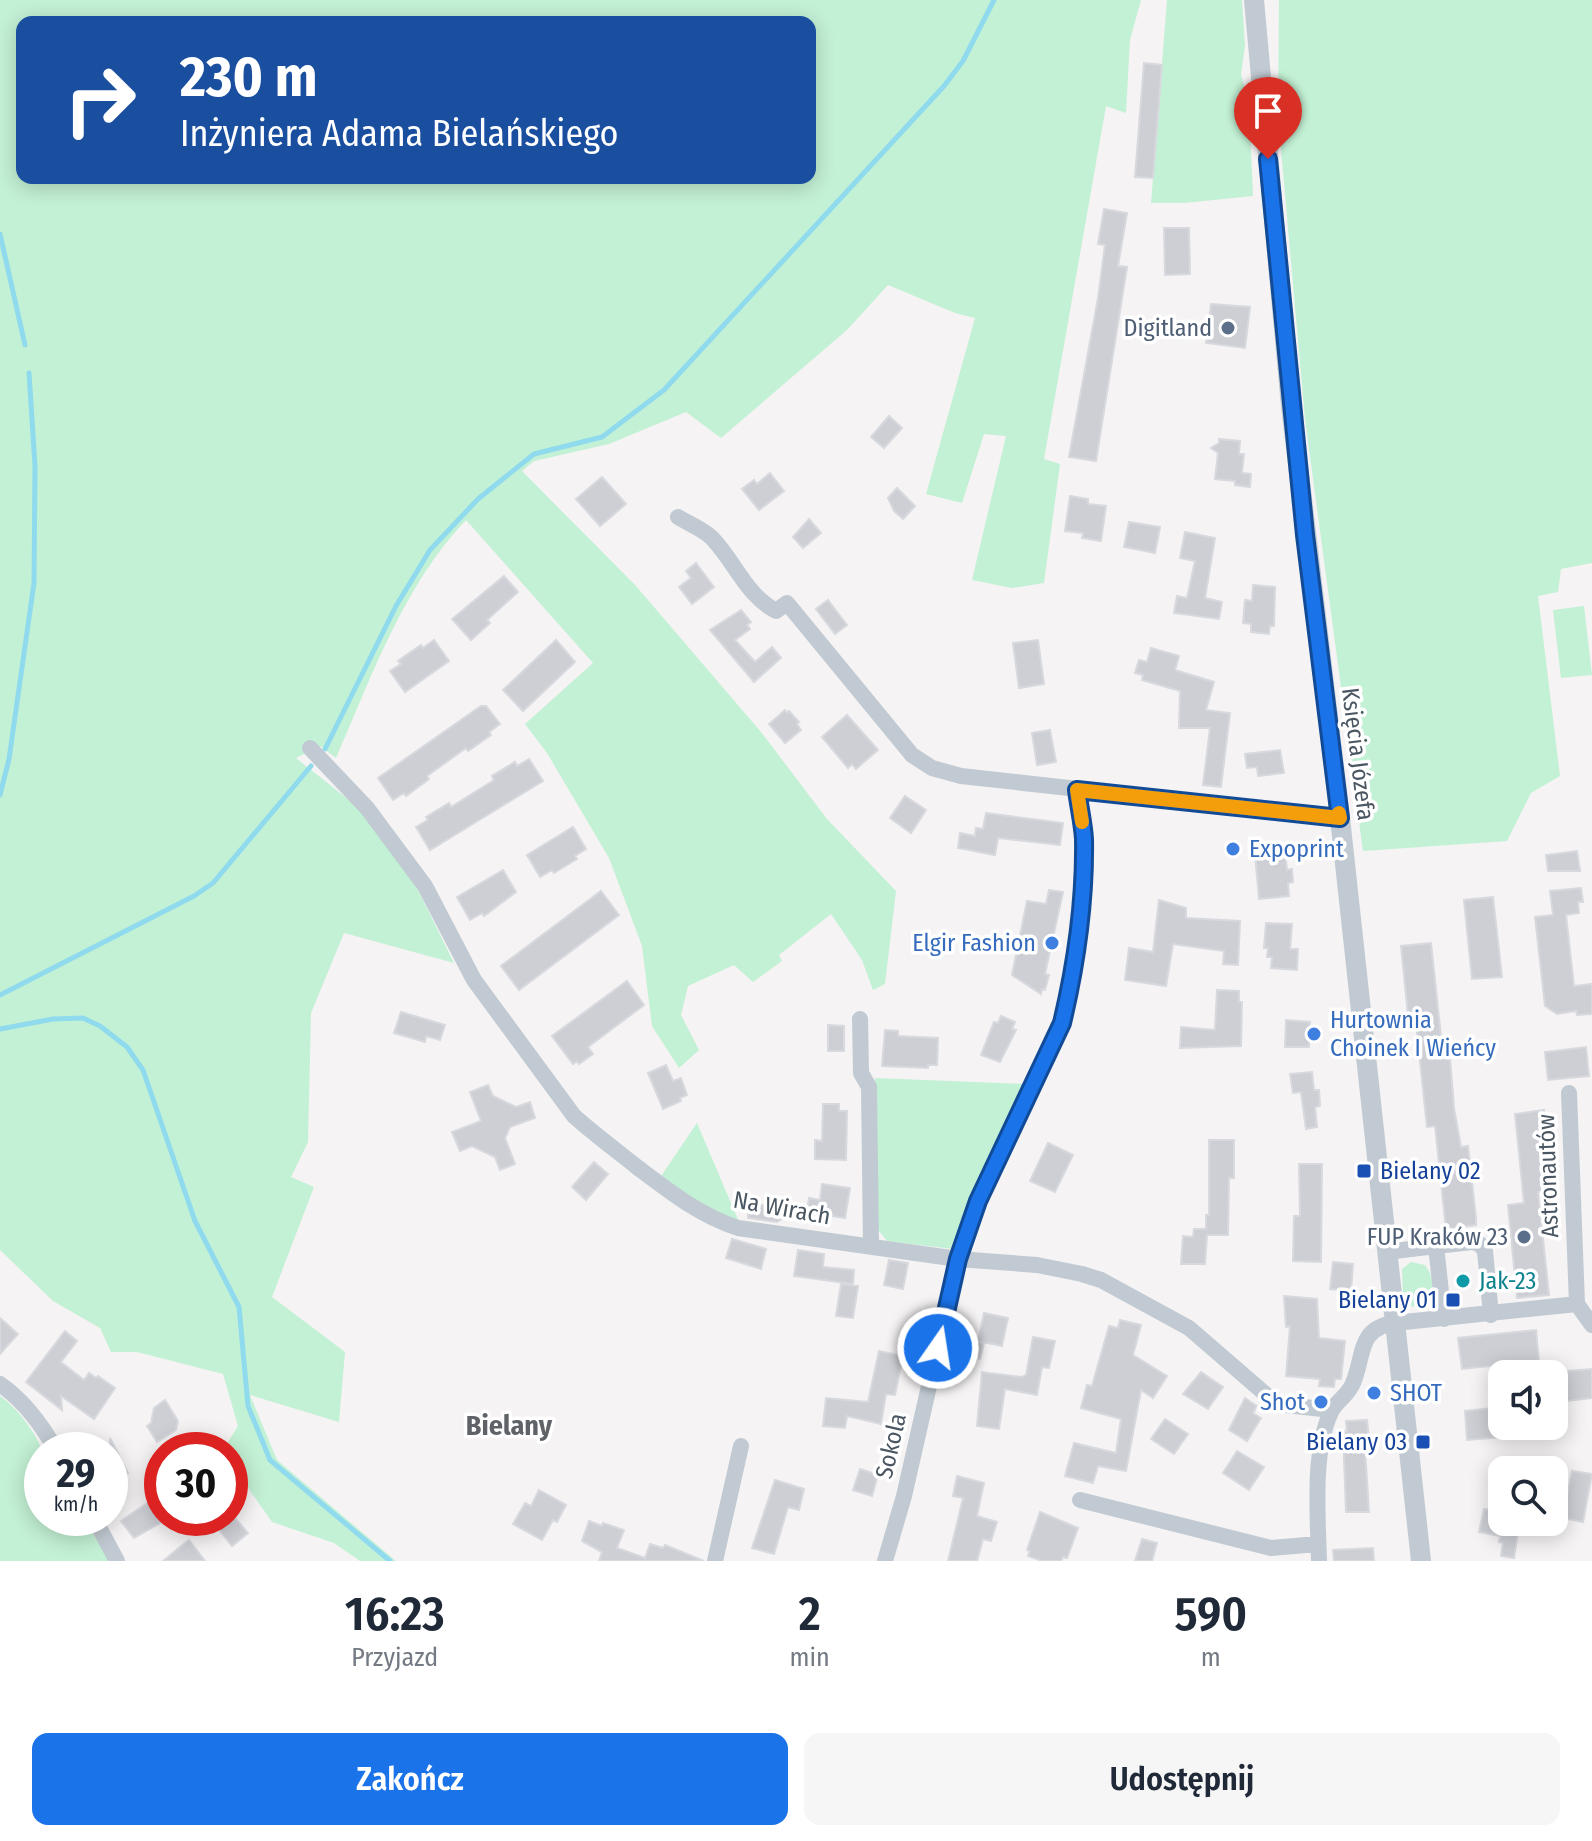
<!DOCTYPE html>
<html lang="pl">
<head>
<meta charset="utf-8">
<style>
	:root { --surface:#fff; --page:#f6f6f7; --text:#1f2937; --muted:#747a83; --accent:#1a73e8 }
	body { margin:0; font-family:"Fira Sans Condensed",sans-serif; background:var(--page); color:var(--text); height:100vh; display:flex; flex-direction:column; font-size:30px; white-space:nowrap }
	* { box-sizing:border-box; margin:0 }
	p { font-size:26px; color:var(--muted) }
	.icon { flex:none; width:44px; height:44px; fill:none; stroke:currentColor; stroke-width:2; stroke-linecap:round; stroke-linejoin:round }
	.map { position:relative; height:1561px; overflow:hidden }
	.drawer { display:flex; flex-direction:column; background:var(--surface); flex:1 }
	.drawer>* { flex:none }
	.top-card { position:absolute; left:16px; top:16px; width:800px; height:168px; border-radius:16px; box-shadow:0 4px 20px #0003; background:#1a4fa0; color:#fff; overflow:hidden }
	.fabs { position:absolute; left:1488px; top:1360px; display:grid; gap:16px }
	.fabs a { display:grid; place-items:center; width:80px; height:80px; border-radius:16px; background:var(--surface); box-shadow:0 4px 20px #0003; font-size:40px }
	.speed { position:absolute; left:24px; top:1432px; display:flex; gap:16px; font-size:40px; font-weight:700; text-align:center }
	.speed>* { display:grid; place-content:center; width:104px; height:104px; border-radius:50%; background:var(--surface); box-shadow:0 4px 20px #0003; line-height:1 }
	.speed small { font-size:20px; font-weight:400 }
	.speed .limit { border:12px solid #d22; background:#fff; color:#111 }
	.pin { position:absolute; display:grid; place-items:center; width:68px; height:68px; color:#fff; margin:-82px -34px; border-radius:50% 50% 50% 0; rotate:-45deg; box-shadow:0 0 8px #0007 }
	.pin .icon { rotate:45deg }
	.me { position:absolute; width:88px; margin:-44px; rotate:13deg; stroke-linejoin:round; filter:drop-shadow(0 0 6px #0008) }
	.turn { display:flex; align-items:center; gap:28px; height:168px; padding:0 32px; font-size:36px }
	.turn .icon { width:104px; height:104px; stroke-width:2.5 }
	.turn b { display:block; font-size:56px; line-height:68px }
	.eta { display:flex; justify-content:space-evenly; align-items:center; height:136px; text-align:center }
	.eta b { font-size:48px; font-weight:600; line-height:56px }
	.action { display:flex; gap:16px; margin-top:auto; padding:16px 32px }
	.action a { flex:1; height:92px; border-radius:16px; background:var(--accent); color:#fff; font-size:32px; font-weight:600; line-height:92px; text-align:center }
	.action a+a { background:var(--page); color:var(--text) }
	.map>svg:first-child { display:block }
	.green { fill:#c3f1d5; fill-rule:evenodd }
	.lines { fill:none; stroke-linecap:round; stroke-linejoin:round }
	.stream { stroke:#90daee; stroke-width:5 }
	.building { fill:#cdcfd5; stroke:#d7d9de; stroke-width:2 }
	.minor { stroke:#c1cad2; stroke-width:16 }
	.tertiary { stroke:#c1cad2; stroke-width:20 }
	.route-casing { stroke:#114b97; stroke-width:20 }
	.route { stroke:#1a73e8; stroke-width:14 }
	.slow { stroke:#f59e0b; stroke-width:14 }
	.service-dot { fill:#5c6f8a; stroke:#fff; stroke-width:3 }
	.shop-dot { fill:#3f7fe0; stroke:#fff; stroke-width:3 }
	.transit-dot { fill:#1a4fb4; stroke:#fff; stroke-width:3 }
	.culture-dot { fill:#0f9aa8; stroke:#fff; stroke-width:3 }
	.labels { text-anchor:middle; stroke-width:7; stroke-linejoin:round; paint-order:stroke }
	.service-label { font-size:24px; fill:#4e5e75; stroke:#fff; text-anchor:end }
	.street-label { font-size:24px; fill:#4a5661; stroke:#fff }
	.shop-label { font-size:24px; fill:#366cbe; stroke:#fff; text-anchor:start }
	.transit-label { font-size:24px; fill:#164399; stroke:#fff; text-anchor:end }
	.culture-label { font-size:24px; fill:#0d838f; stroke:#fff; text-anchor:start }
	.quarter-label { font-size:28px; font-weight:bold; fill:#5f6368; stroke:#fff }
</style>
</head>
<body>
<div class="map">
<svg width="1592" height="1561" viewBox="0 0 1592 1561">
	<rect width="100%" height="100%" fill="#f5f3f3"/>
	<path class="green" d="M0,0H1141L1130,40L1126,113L1106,106L1044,459L1060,464L1044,583L1012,588L972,580L1006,436L984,434L962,503L926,494L975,318L955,313L888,285L847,330L721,438L686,412L609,444L534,461L522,471L636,586L761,732L827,819L896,891L885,984L873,990L862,960L831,914L779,955L782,961L753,982L734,965L688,986L681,1015L699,1050L679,1068L652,1026L642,946L609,858L547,753L525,724L593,663L466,520C403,586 372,676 336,758L320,746L296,758L364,812L412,878L454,963L344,933L311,1013L308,1142L291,1177L314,1187L272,1297L345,1352L339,1422L250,1395L277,1460L396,1561H360L334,1543L272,1522L230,1462V1450H223L238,1426L223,1374L137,1352H111L100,1328L53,1301L0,1250ZM22,22H810V178H22Z
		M1167,0H1242L1245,46L1241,74L1249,106L1253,196L1184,203H1151Z
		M1279,0H1592V563L1561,569L1558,592L1538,596L1560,776L1531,793L1507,841L1363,851L1305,419L1278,116Z
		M1584,606L1592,675L1561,678L1553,610Z
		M875,1078L1027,1084L975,1193L953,1249L887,1241L876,1227Z
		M697,1123L739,1222L715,1215L659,1179Z
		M1411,1262L1425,1265C1434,1276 1435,1292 1428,1304C1419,1310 1409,1308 1403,1298L1402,1269Z
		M0,1396C15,1406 38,1434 42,1452C46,1469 42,1500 42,1518H83L110,1561H0Z"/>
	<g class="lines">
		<path class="stream" d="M0,234L25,345
			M325,749L396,606L430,550L478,499L534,454L602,437L664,390L944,86L963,61L994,0
			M0,795L9,759L34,583L35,466L29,373
			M0,995L194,896L213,883L311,766
			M0,1029L53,1019L83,1018L100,1026L127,1047L143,1070L195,1221L239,1307L248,1406L270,1460L390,1561"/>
	</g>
	<path class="building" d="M1144,63L1162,65L1153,178L1135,177Z
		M1104,209L1127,213L1118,266L1127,267L1096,461L1069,457L1098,298L1105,245L1098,244Z
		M1164,228H1189L1190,274L1165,275Z
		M1211,304L1250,307L1245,348L1206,343Z
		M889,416L902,428L884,448L871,437Z
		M1219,439L1240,441L1239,454H1244L1242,473L1251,474L1250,487L1235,485V481L1215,479L1218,453L1211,448L1219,443Z
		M770,473L784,491L759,510L742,489L754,480L757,484Z
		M602,477L626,504L600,526L576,499Z
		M897,488L915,506L903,519L894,511L888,498Z
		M1070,496L1088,499V504L1106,506L1101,541L1082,538L1083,533L1065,531Z
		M809,519L821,533L803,548L793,537Z
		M1129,522L1160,527L1155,553L1124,547Z
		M1185,532L1215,538L1205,598L1222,602L1219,619L1174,613L1177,596L1187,598L1195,561L1180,558Z
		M696,563L714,587L692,604L679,587L691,578L686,571Z
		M504,576L518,592L487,620L490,623L471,640L452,619Z
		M1253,585L1275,587L1274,626H1270L1269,634L1251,632V624L1243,623L1245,600L1252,601Z
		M828,600L847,625L835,634L816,609Z
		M741,610L751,622L747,625L750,629L735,640L755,662L772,647L781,658L754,682L710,630Z
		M434,640L449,661L405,692L390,671L401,664L398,661L421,645L423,648Z
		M556,640L575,662L523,711L503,690Z
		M1038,640L1044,684L1019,688L1013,643Z
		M1151,648L1179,656L1175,670L1214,682L1206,710L1230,713L1221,787L1203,785L1210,728H1179L1180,691L1142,680L1143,675L1135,673L1139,660L1147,662Z
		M481,706H486L500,724L489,732L491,735L468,751L466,748L427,776L429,779L406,796L404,793L393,800L378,778Z
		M785,710L787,713L789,711L799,722L797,724L801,730L785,743L769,724Z
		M847,715L878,750L856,769L852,764L848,768L822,737Z
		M1050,730L1056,762L1037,765L1032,733Z
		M1280,750L1284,773L1258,776L1257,767L1247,768L1245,754Z
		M529,759L543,781L430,850L416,827L428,820L426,817L449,803L451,807L494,780L492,776L515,762L517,766Z
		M905,796L926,810L911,833L890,818Z
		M986,813L1063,823L1060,845L998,838L995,855L958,848L960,833L975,836L976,828L983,829Z
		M573,827L586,849L575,856L577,859L554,873L552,870L540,877L527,855Z
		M1577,851L1580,871H1548L1546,855Z
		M1285,852L1287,870L1292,869L1293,882L1288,883L1289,896L1259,899L1255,854Z
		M503,870L516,892L484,916L482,913L470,920L457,897Z
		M1581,888L1583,902H1578L1579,913L1566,915L1574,986L1592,984V1014L1577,1015L1576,1011L1557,1014L1545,1006L1535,917L1553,915L1550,891Z
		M1049,890L1063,892L1045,974L1049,975L1045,990L1042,989L1041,994L1012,975L1027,901L1046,904Z
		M601,891L619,915L519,990L501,966Z
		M1493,897L1502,977L1472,979L1464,900Z
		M1159,900L1186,908V918L1240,921L1238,965L1223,964L1224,951L1173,944L1166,986L1125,980L1129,948L1153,952Z
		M1266,923L1292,924L1290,949H1298L1297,970L1271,968L1272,957H1267L1268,948H1264Z
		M1431,943L1442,1046L1449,1045L1454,1108L1461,1147L1468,1146L1476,1218V1225L1446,1229L1435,1126L1427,1127L1416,1024L1409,1025L1401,946Z
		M627,981L644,1005L588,1047L593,1054L579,1064L577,1061L573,1064L552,1036Z
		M1217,990L1239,991V1002H1242L1241,1046L1180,1048L1181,1027L1215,1030Z
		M401,1012L445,1025L440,1040L426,1036L425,1042L394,1033Z
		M1001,1016L1015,1022L1012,1029L1016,1030L1000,1062L981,1055L994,1022L998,1023Z
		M1286,1020L1310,1022L1309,1047H1285Z
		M828,1025L844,1026V1051H828Z
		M885,1030L898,1031V1036L938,1038L937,1065H928V1068L882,1066Z
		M1586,1047L1589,1076L1548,1080L1545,1052Z
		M666,1065L673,1081L681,1078L687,1095L680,1098L681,1101L663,1109L648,1073Z
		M1312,1072L1314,1090H1319L1320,1106L1315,1107L1317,1127L1306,1129L1301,1092L1293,1093L1290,1074Z
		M488,1085L493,1096L516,1107L530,1102L535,1118L510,1127L505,1138L515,1164L500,1170L495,1157L472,1146L460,1151L452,1132L481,1121L470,1092Z
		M823,1104H839V1111H847L846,1160L815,1159V1140L822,1141Z
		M1544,1110L1553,1190L1538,1192L1549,1295L1517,1298L1508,1205L1524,1203L1515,1114Z
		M1209,1140H1234V1178H1229L1228,1235H1207L1205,1264H1181L1183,1236L1193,1237L1194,1229H1206V1215H1209Z
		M1048,1143L1073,1155L1055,1192L1030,1181Z
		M594,1162L608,1174L586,1200L572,1187Z
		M1299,1164H1322L1321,1262L1293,1261L1294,1216H1300Z
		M822,1184L850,1188L845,1218L807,1212L809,1198L820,1200Z
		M749,1204L778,1206L782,1210V1219L777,1222L748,1218Z
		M732,1239L766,1249L761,1269L726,1258Z
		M798,1250L824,1254L823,1267L854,1270L853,1284L794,1276Z
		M889,1260L908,1263L903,1289L884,1285Z
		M1333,1262L1353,1264L1351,1291L1330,1289Z
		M841,1284L858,1286L853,1318L836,1316Z
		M1284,1296L1317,1299L1319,1338L1345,1341L1341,1379H1335L1334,1387L1319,1386L1320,1379L1286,1376L1290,1326L1286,1327Z
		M984,1313L1008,1318L1002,1346L978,1341Z
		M0,1318L18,1334L0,1354Z
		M1120,1320L1141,1325L1133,1355L1167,1376L1153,1398L1141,1390L1126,1471L1098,1466L1093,1483L1065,1476L1074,1443L1116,1453L1121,1419L1081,1408L1087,1385L1092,1386L1109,1326L1118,1328Z
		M1536,1330L1539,1361L1462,1369L1458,1338Z
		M65,1331L77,1341L61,1362L84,1380L89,1373L96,1378L98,1376L115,1388L94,1419L61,1396L62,1410L26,1382Z
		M1033,1337L1055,1341L1049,1368L1042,1367L1037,1395L1005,1389L999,1429L977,1426L982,1372L1022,1377L1026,1375Z
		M963,1338L984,1343L980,1359L960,1353Z
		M879,1351L903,1356L895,1395L886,1394L881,1424L847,1416L845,1428L823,1426L826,1398L868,1402Z
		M1592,1369V1398L1559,1402L1556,1372Z
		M1201,1372L1223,1387L1208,1409L1183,1394Z
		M1245,1398L1257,1406L1253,1413L1261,1418L1247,1441L1229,1430Z
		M165,1400L178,1421L176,1430L157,1442L147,1426L151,1423L154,1408Z
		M1502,1407V1437L1467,1440L1465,1411Z
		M1165,1419L1188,1434L1174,1454L1151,1439Z
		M1367,1420L1370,1449H1365L1369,1512H1346L1343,1431H1347L1346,1421Z
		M110,1438L128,1473L110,1482Z
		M1237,1451L1264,1467L1249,1490L1223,1473Z
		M860,1469L878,1475L872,1496L853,1490Z
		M1572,1471L1592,1474L1583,1522L1563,1518Z
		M957,1476L984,1483L977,1516L997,1522L991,1541L983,1539L977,1561H948L963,1498L953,1496Z
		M775,1480L804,1489L799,1510L788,1507L774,1554L752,1548Z
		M539,1490L566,1505L557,1522L553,1520L542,1540L513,1524L525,1503L531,1506Z
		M162,1493V1522L134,1538L121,1521Z
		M1484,1509L1502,1512V1522H1517L1516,1525H1519L1514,1558L1501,1556L1503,1543L1499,1542L1500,1536L1479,1532Z
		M1040,1512L1078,1528L1067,1558L1063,1557L1061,1561H1042L1028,1556L1030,1551L1027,1550Z
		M210,1518H235L248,1533L232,1546Z
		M589,1521L602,1526L603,1523L624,1530L617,1548L645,1558L650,1544L663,1548L665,1545L704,1561H599L602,1552L582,1541Z
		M1142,1539L1157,1543L1152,1561H1135Z
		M189,1540L205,1561H163L181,1546Z
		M1373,1548L1374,1561H1334L1333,1550Z"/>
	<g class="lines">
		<path class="minor" d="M678,517C689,524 703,529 712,538C735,562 746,595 776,611L787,603L912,755L932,768L961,776L1340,818
			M310,748L367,808L425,886L474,980L574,1116C594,1134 616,1150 637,1167C670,1192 699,1215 738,1228L958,1259L1037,1265L1082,1274L1101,1280L1189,1328L1270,1398L1286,1405L1331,1410
			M860,1019L861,1073L869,1087L871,1246
			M1569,1093L1577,1304
			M1436,1246L1472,1242L1480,1244L1485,1251L1491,1315
			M1386,1252L1436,1246L1444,1319
			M0,1384C23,1400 42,1425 56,1450
			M1080,1500L1271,1548L1318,1544
			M94,1518L117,1561
			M715,1561L741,1446
			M885,1561L904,1496L958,1259L978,1201L1062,1023C1076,964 1085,900 1084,839C1083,823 1079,806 1077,790
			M1319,1561C1318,1517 1312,1452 1331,1412C1336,1401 1348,1396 1353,1383C1365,1355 1357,1328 1395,1323L1577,1304L1592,1325"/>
		<path class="tertiary" d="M1254,0L1291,406L1340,818L1421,1561"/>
	</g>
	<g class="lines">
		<defs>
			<path id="route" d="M938,1348L958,1259L978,1201L1062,1023C1076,964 1085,900 1084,839C1083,823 1079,806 1077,790L1340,818L1305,535L1268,159"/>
		</defs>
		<use href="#route" class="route-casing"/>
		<use href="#route" class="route"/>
		<path class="slow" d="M1082,822L1077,790L1340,818L1339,813"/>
	</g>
	<g class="service-dot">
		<circle cx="1228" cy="328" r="8"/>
		<circle cx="1524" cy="1237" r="8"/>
	</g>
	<g class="shop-dot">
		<circle cx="1233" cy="849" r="8"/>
		<circle cx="1052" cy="943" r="8"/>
		<circle cx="1314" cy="1034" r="8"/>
		<circle cx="1374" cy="1393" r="8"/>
		<circle cx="1321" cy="1402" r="8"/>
	</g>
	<g class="transit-dot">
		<rect x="1356" y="1163" width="16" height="16" rx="4"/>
		<rect x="1445" y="1292" width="16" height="16" rx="4"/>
		<rect x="1415" y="1434" width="16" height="16" rx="4"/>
	</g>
	<circle class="culture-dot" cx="1463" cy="1281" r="8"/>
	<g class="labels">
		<g class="service-label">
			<text x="1212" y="336">Digitland</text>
			<text x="1508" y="1245">FUP Kraków 23</text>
		</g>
		<g class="street-label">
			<text transform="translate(1358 754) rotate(83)" y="8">Księcia Józefa</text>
			<text transform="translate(1548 1176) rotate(-92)" y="8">Astronautów</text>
			<text transform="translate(782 1208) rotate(10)" y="8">Na Wirach</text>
			<text transform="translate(891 1446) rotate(-77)" y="8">Sokola</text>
		</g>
		<g class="shop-label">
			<text x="1249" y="857">Expoprint</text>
			<text x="1036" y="951" text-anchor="end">Elgir Fashion</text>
			<text x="1330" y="1028">Hurtownia<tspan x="1330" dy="28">Choinek I Wieńcy</tspan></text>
			<text x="1390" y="1401">SHOT</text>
			<text x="1305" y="1410" text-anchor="end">Shot</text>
		</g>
		<g class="transit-label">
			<text x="1380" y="1179" text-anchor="start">Bielany 02</text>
			<text x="1437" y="1308">Bielany 01</text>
			<text x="1407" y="1450">Bielany 03</text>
		</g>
		<g class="culture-label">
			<text x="1479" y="1289">Jak-23</text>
		</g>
		<g class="quarter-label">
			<text x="509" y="1435">Bielany</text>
		</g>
	</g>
</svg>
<div class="fabs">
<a><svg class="icon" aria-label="sound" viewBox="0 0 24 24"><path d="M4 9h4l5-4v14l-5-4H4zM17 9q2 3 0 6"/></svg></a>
<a><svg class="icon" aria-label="search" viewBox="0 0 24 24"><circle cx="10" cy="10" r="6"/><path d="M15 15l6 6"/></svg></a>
</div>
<div class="speed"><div>29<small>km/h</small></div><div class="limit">30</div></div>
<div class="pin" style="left:1268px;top:159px;background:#d93025"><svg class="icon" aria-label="arrive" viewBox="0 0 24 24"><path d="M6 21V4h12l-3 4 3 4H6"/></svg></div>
<svg class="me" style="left:938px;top:1348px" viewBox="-20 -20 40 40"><circle r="17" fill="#1a73e8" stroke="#fff" stroke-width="3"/><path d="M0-11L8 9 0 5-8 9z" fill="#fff"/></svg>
<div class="top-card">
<div class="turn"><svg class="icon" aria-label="right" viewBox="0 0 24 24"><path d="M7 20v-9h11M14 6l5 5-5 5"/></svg><div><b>230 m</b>Inżyniera Adama Bielańskiego</div></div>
</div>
</div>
<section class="drawer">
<div class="eta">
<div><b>16:23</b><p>Przyjazd</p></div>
<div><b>2</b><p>min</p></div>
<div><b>590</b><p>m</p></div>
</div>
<div class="action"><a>Zakończ</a><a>Udostępnij</a></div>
</section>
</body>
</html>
